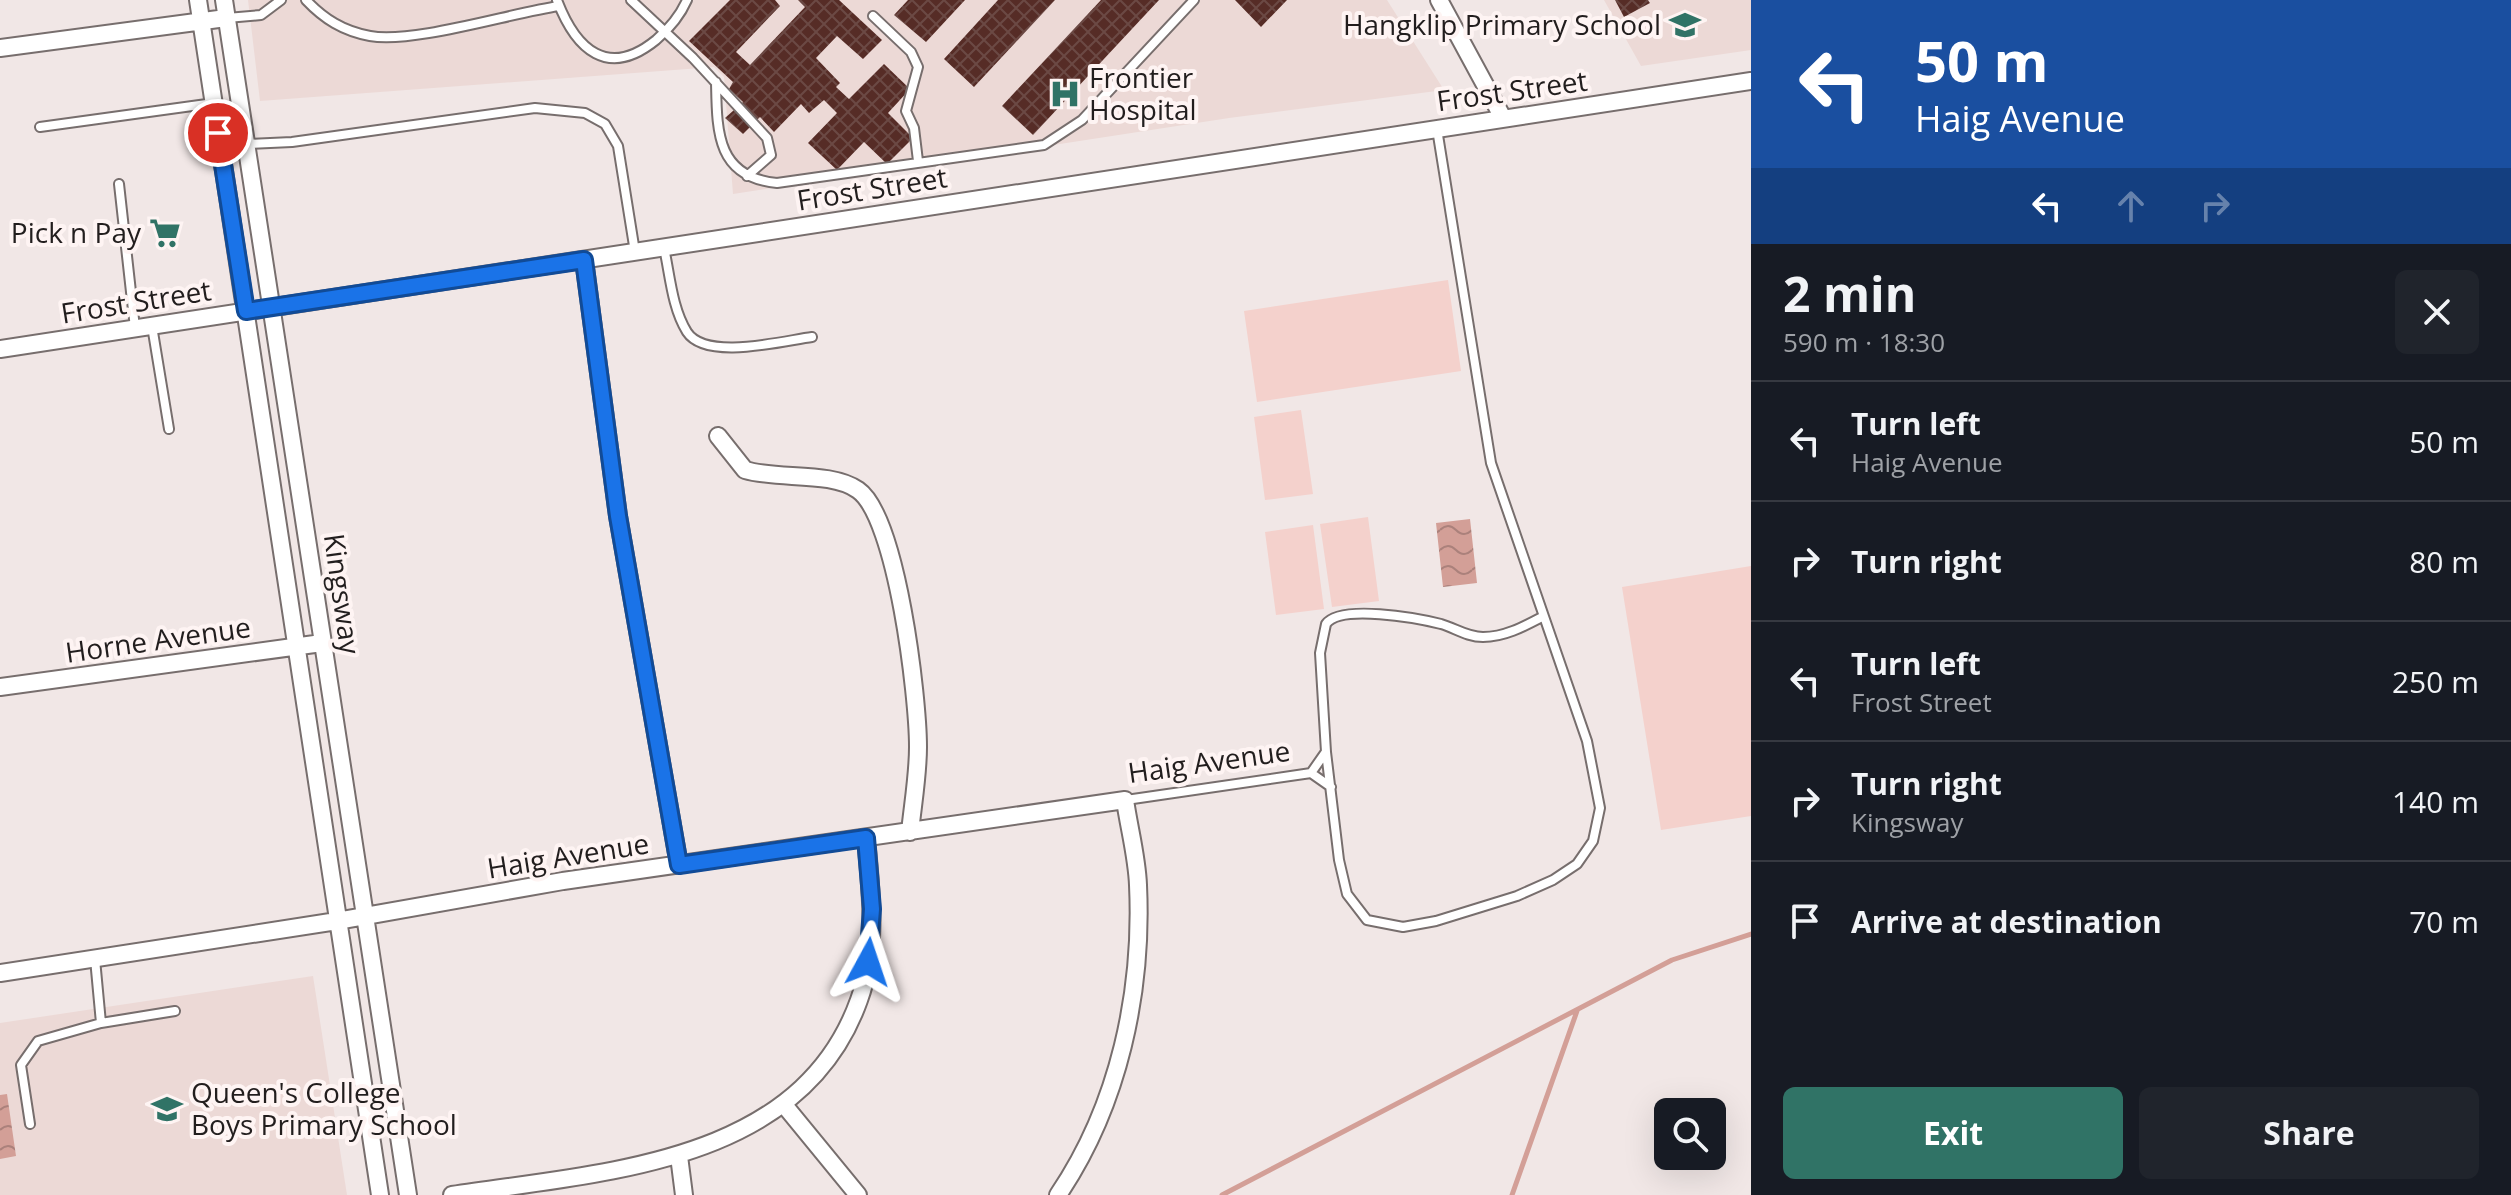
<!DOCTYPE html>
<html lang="en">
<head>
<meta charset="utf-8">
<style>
	:root { --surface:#171b24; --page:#20242c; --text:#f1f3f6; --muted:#9ea1a6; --line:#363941; --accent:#307366 }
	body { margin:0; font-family:"Open Sans",sans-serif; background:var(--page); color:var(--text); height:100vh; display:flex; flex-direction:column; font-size:30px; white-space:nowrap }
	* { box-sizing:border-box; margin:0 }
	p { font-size:26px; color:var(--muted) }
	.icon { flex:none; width:44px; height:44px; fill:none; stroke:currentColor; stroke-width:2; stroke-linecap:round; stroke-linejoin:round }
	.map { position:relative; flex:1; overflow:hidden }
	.side { display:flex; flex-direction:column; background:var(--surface); width:760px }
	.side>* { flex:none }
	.hud { background:#1a4fa0; color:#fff; overflow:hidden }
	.controls { position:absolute; left:1654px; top:1098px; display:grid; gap:16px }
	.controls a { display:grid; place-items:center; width:72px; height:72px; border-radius:12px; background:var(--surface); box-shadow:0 8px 32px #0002; font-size:40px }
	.pin { position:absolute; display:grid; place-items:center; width:68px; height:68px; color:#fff; margin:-34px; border:4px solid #fff; border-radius:50%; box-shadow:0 2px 8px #0007 }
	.me { position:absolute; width:88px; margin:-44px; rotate:5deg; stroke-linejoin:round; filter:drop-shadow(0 0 6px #0008) }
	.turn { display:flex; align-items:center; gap:28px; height:168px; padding:0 32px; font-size:36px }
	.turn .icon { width:104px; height:104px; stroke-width:2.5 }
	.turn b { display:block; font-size:56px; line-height:68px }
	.lanes { display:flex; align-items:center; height:76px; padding:0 32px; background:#0003; justify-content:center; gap:40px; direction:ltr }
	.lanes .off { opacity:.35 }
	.round { display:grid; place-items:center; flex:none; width:84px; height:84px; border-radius:12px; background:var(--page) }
	.headline { display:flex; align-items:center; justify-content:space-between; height:136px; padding:0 32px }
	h1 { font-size:48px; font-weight:700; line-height:60px }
	.button { display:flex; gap:16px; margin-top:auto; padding:16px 32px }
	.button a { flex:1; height:92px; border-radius:12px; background:var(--accent); color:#fff; font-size:32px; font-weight:700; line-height:92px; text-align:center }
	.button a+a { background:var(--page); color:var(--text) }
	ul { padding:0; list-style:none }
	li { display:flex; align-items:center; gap:24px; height:120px; padding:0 32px; border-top:2px solid var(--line) }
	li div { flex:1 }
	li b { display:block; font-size:30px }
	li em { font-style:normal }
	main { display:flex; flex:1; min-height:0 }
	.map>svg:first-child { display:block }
	.built { fill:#ecd9d6 }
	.pitch { fill:#f4d1cc }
	.water { fill:url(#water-waves) }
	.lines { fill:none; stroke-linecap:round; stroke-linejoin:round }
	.stream { stroke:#d39f97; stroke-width:5 }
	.building { fill:url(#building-cross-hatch) }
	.service-casing { stroke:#776e6d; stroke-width:12 }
	.minor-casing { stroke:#776e6d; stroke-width:20 }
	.service { stroke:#fff; stroke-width:8 }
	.minor { stroke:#fff; stroke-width:16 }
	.route-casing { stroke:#114b97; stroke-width:20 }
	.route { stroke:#1a73e8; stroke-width:14 }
	.labels { text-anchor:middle; stroke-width:8; stroke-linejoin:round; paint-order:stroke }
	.poi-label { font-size:28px; fill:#221e1e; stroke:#fef4f3; text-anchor:end }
	.street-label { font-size:28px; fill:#221e1e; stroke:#fef4f3 }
</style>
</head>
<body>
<main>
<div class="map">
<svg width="1751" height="1195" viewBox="0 0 1751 1195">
	<defs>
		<pattern id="water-waves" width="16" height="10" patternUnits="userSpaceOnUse" patternTransform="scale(2)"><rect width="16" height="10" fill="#d39f97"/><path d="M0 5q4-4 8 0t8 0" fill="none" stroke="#ab817b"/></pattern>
		<pattern id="building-cross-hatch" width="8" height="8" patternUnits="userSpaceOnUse" patternTransform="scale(2)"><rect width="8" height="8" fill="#562c26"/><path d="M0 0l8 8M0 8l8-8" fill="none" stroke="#6b4944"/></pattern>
	</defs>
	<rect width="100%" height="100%" fill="#f1e7e6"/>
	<path class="built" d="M248,0H1387L1444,90L1229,118L733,194L724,77L714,67L260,101Z
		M1604,0H1751V50L1641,66Z
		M313,976L347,1195H0V1023Z"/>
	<path class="pitch" d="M1448,280L1461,371L1257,402L1244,311Z
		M1301,410L1313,494L1265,500L1254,417Z
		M1368,517L1379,601L1332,607L1320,524Z
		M1313,525L1324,609L1276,615L1265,532Z
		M1751,566V816L1661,830L1622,587Z"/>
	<path class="water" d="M1470,519L1477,583L1443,587L1436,523Z
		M7,1094L16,1156L0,1159V1095Z"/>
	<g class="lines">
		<path class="stream" d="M1222,1195L1672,960L1751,934
			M1512,1195L1577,1011"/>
	</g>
	<path class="building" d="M730,0H775L780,6L736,52L750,65L805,7L798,0H839L882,40L863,59L837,36L816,58L840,83L836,87L849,99L884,64L910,89L888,113L913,138L887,164L864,142L837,170L808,143L837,113L824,100L809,113L801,104L774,132L760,117L743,134L725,118L743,102L729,89L733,82L689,41Z
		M908,0H965L926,42L894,15Z
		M998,0H1055L974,87L944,59Z
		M1101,0H1159L1033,135L1002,106Z
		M1235,0H1287L1261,27Z
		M1615,0H1648L1650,3L1624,17Z"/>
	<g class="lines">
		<defs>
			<path id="service" d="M306,0C324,19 343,31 370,36C413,44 511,13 559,6
				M557,0C576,50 608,79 656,40C670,28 680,16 687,0
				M631,0L693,58L767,138L771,155L747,176
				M873,16L911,52L918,67L906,111L914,128L918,161
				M227,18L261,15L281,0
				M716,82C717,131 716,177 777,183L1044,145L1082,120L1194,0
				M40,127L214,103
				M1437,129L1491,463L1587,741L1600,808L1593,841L1577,864L1553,880L1517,896L1436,921L1403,927L1367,920L1347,894L1339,860L1326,752L1320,653L1326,624C1340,604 1417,618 1441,624C1455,628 1467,637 1483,637C1504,637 1523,627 1542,617
				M247,144L292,142L535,108L585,113L605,124L618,146L635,252
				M119,184L135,328
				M664,248C670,275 672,308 687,332C706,361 782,341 812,337
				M152,326L169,429
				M1311,773L1325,753
				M1126,800L1311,773L1331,787
				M101,1023L175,1011
				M30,1124L21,1065L38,1041L101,1023L95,959"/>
			<path id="minor" d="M198,0L380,1195
				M224,0L408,1195
				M1439,0L1503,118
				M0,48L226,18
				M584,260L618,516L679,865
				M0,349L1751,81
				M718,436L745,470C779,480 831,471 858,490C897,517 918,697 918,747C918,775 913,803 910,832
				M0,687L322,643
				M0,973L337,921L563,881L1125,800C1129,828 1137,857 1138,885C1143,992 1119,1105 1058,1195
				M785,1106L858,1195
				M679,1156L684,1195
				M452,1195C599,1172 800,1166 859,1000C878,948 871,891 866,838"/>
		</defs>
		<use href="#service" class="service-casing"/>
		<use href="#minor" class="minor-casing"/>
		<use href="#service" class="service"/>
		<use href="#minor" class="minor"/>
	</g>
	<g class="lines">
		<defs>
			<path id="route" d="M218,133L246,311L584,260L618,516L679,865L866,838L872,909L868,962"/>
		</defs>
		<use href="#route" class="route-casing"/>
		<use href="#route" class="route"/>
	</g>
	<defs>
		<symbol id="school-bare" viewBox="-9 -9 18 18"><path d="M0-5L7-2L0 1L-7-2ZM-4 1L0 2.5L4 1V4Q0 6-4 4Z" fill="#307366" stroke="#fef4f3" stroke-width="2.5" paint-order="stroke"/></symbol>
		<symbol id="hospital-bare" viewBox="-9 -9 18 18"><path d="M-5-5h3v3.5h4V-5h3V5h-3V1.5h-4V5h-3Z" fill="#307366" stroke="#fef4f3" stroke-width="2.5" paint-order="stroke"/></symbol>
		<symbol id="supermarket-bare" viewBox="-9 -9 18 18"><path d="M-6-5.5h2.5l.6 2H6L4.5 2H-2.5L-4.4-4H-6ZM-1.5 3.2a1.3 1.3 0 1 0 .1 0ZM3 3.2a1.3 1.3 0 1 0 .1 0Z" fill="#307366" stroke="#fef4f3" stroke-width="2.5" paint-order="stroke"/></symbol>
	</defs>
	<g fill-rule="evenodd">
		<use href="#school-bare" x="1663" y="3" width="44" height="44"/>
		<use href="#hospital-bare" x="1043" y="72" width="44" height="44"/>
		<use href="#supermarket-bare" x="143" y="211" width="44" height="44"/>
		<use href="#school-bare" x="145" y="1087" width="44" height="44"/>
	</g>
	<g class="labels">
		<g class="poi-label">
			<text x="1661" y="35">Hangklip Primary School</text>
			<text x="1089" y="88" text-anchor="start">Frontier<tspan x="1089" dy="32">Hospital</tspan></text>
			<text x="141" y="243">Pick n Pay</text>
			<text x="191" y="1103" text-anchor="start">Queen's College<tspan x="191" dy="32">Boys Primary School</tspan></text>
		</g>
		<g class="street-label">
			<text transform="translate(1512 91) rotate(-8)" y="10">Frost Street</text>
			<text transform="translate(872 189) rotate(-9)" y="10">Frost Street</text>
			<text transform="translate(136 302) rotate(-9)" y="10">Frost Street</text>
			<text transform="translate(342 594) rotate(82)" y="10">Kingsway</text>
			<text transform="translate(158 640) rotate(-8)" y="10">Horne Avenue</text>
			<text transform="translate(1209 762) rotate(-8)" y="10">Haig Avenue</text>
			<text transform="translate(568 856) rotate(-9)" y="10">Haig Avenue</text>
		</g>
	</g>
</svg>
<div class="controls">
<a><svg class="icon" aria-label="search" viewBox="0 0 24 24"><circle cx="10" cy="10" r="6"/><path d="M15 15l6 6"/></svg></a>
</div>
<div class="pin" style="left:218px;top:133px;background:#d93025"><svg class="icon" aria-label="arrive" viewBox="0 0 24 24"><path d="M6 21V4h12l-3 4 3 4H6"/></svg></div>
<svg class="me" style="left:868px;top:962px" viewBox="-20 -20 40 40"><path d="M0-17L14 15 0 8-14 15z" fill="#1a73e8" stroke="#fff" stroke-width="4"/></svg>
</div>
<section class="side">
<div class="hud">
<div class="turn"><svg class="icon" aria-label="left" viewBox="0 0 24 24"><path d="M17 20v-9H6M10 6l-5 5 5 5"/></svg><div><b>50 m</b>Haig Avenue</div></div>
<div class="lanes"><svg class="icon" aria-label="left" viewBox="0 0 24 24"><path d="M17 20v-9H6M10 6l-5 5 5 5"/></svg><svg class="icon off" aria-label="ahead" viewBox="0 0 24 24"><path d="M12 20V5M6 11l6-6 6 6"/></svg><svg class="icon off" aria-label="right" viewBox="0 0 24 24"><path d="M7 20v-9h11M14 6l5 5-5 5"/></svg></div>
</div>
<div class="headline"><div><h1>2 min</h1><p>590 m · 18:30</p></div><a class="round"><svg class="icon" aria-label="close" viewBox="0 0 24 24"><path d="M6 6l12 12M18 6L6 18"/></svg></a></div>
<ul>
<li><svg class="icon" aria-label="left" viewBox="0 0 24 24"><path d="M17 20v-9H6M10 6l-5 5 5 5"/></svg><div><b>Turn left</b><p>Haig Avenue</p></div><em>50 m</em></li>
<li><svg class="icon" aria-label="right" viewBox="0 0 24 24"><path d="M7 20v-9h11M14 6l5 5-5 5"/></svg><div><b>Turn right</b></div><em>80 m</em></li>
<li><svg class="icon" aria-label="left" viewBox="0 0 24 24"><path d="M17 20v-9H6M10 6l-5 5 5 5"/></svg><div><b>Turn left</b><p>Frost Street</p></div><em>250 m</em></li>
<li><svg class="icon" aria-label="right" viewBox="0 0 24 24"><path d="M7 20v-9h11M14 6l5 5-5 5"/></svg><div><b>Turn right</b><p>Kingsway</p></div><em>140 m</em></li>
<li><svg class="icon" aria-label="arrive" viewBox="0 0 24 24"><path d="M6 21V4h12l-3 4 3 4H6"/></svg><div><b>Arrive at destination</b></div><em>70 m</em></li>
</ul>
<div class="button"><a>Exit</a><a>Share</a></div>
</section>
</main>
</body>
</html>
